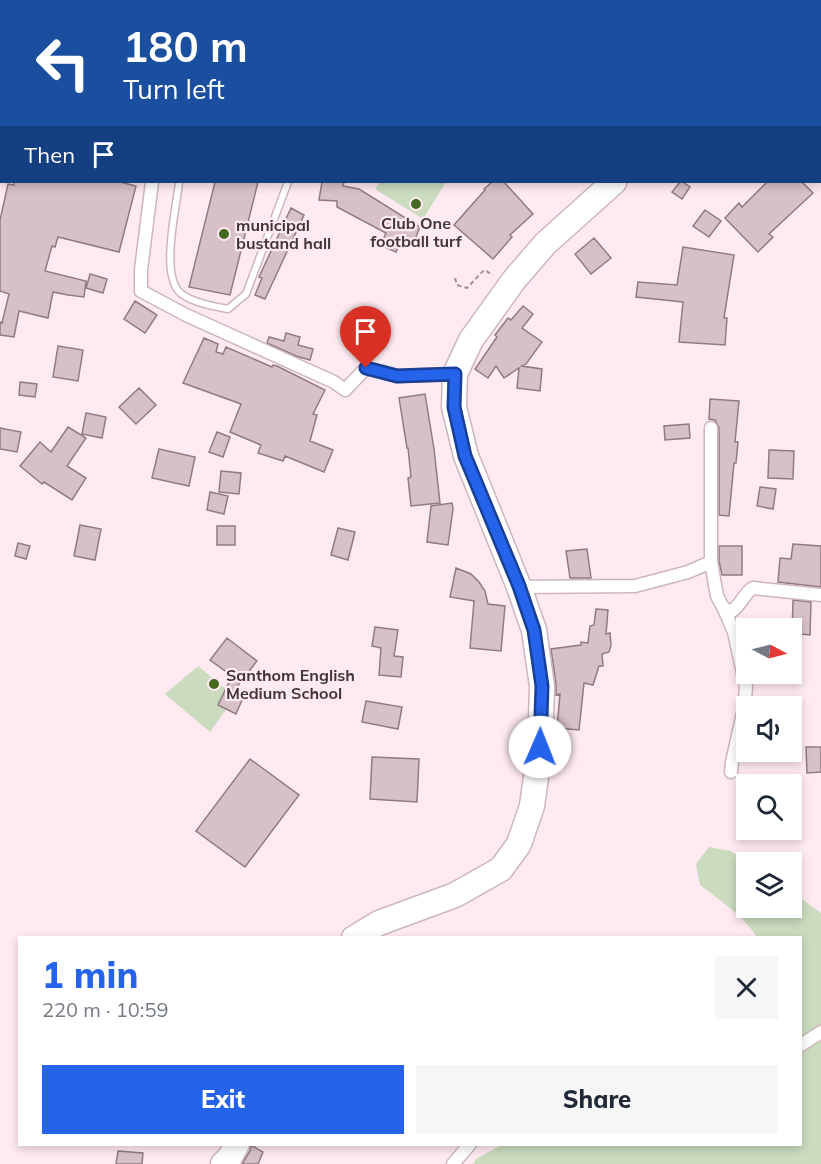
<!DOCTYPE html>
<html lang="en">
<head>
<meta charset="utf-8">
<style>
	:root { --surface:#fff; --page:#f6f6f7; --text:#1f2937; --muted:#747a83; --accent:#2563eb }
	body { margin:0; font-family:Mulish,sans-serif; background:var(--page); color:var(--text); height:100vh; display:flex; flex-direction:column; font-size:22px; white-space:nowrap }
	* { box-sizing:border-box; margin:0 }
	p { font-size:20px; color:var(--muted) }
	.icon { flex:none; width:33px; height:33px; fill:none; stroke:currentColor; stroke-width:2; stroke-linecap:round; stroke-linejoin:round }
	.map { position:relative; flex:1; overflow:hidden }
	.details { position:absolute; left:18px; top:936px; width:784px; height:210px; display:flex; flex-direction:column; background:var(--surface); border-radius:0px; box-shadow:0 3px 9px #0003 }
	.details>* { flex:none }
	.banner { position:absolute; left:0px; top:0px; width:822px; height:183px; box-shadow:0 3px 9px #0003; background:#1a4fa0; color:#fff; overflow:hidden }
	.needle { width:39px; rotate:97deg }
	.fabs { position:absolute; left:736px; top:618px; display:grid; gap:12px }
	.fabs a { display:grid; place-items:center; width:66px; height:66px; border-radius:0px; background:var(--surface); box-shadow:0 3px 9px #0003; font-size:30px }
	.pin { position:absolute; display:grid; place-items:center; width:51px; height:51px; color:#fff; margin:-62px -26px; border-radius:50% 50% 50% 0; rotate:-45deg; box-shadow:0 0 6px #0007 }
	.pin .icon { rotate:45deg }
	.me { position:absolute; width:66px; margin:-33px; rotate:1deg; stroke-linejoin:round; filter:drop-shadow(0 0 4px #0008) }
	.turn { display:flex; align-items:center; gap:21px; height:126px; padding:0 24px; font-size:27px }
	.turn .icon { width:78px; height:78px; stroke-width:2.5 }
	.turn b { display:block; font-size:42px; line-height:51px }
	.then { display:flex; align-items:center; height:57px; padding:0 24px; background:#0003; gap:12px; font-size:22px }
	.round { display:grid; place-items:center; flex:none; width:63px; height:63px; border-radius:0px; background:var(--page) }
	.head { display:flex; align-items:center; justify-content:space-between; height:102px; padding:0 24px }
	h1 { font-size:36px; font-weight:800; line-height:45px; color:var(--accent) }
	.cta { display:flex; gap:12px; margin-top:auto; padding:12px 24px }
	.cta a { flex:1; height:69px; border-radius:0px; background:var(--accent); color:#fff; font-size:24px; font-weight:800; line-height:69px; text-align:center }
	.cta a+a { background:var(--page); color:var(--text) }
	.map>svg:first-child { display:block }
	.green { fill:#cadbbe }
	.building { fill:#d8c0c7; stroke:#917b81; stroke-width:1.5 }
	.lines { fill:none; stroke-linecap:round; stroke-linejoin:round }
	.lane-casing { stroke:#cdb6bc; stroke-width:9 }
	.street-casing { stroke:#cdb6bc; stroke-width:15 }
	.secondary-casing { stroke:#cdb6bc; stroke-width:21 }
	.highway-casing { stroke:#cdb6bc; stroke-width:27 }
	.path { stroke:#a09296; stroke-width:2; stroke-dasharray:4.5 3; stroke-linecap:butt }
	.lane { stroke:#fff; stroke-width:6 }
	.street { stroke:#fff; stroke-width:12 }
	.secondary { stroke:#fff; stroke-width:18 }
	.highway { stroke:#fff; stroke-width:24 }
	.route-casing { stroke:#184099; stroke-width:15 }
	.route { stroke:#2563eb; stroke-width:10 }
	.poi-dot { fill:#456921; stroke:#feeaf0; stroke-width:2 }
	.labels { text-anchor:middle; stroke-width:4.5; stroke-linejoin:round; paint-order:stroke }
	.poi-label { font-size:16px; font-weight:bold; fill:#3f3639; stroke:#feeaf0; text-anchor:start }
</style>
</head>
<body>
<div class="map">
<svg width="821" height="1164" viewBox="0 0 821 1164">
	<rect width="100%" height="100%" fill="#feeaf0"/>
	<path class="green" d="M380,182H446L423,219L375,189Z
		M198,666L235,697L210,732L165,694Z
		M709,847L730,851L749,862H747V908H792V892L821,913V1164H473L476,1159L501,1145L801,1144V938L757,937C742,915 721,901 700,885L696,864Z"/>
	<path class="building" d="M14,182H120L136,186L119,252L58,237L55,247L52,246L45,271L86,281L84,297L68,295L53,292L48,318L19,311L14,337L0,335V322L2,323L9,294L0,291V220L8,184L14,185Z
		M215,182H258L230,295L189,287Z
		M322,182H344L343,186L359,189L420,227L412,246L401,241L396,252L380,245L386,233L337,207V201L319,200Z
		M492,182H504L533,214L510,235L512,237L493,259L454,225L485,190L484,189Z
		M680,182H683L690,187L682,199L672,192Z
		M767,182H802L813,193L769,234L773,237L758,252L725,218L739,203L742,207Z
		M291,208L304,215L265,299L255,295L262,278L259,277Z
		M705,210L721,221L709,237L693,226Z
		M594,238L611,258L591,274L575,254Z
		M683,247L734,255L724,318H727L725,345L679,342L683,302L636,297L638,282L677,285Z
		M90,274L107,279L103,293L86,288Z
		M135,301L157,315L145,333L124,319Z
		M523,306L533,314L522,328L542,342L526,364L522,366L542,369L540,391L517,388L519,368L504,378L496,366L488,378L475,369L497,337L495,335L508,318L511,320Z
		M286,333L300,337L298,345L313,349L310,360L296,356L267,343L269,337L284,341Z
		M204,338L218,344L216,352L223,354L226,347L272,367L273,365L277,366L325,390L313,414L317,415L310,441L333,450L324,472L285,456L283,461L258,453L261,445L230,432L241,404L183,383Z
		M58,346L83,350L78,381L53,377Z
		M20,382L37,384L35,397L19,395Z
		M139,388L156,405L136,424L119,407Z
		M425,394L434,449L440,503L411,506L408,478L411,477L408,448H407L399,398Z
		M710,399L739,401L735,442H738L736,463H734L729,516L719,515V428L715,420L709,419Z
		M86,413L106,417L102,438L82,434Z
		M689,424L690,438L665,440L664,426Z
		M68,427L86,438L67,466L86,478L72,500L44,482L42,484L20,466L40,442L51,452Z
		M0,428L21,432L17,452L0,449Z
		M217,432L230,437L223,457L209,452Z
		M159,449L195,457L189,486L152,478Z
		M769,450L794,451L793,479L768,478Z
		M221,471L241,473L239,494L219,492Z
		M760,487L776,489L773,509L757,506Z
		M210,492L228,496L224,514L207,510Z
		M452,503L453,509L448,545L427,542L431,506Z
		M80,525L101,529L95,560L74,556Z
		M217,526H235V545H217Z
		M338,528L355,532L348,560L331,555Z
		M18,543L30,546L26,559L15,556Z
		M793,544L821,546V587L778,582L780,558L791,559Z
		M719,546H742V575H722L719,561Z
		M587,549L591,578H570L566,551Z
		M456,568L471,574L479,582L485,591L488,604L505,606L501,651L470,648L474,601L450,597Z
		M793,600L811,602L810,635L792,633Z
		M596,609L608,610L606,634L610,633L611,645L609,652L602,654L603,666H599L593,685L584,683L579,730L557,728L560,694L556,695V684L551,649L581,645V642L588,643L590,626L594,625Z
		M375,627L398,630L394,656L403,657L401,677L379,675L381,648L372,646Z
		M227,638L257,661L232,693L243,698L236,714L218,705L232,676L210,660Z
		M366,701L402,707L398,729L362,722Z
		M806,747H821V772L807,773Z
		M372,757L419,759L417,802L370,799Z
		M250,759L299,795L245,867L196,831Z
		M251,1145L263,1152L258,1164H242L250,1151Z
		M118,1151L143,1153L142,1164H116Z"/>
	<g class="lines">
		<defs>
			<path id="lane" d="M179,182C177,207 158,279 183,295C195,303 213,306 228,309L246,294L288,182"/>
			<path id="street" d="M0,87L2,88
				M152,182L141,270V291L186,315L334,382L345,390L366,368L397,376L455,374
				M711,428V562
				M519,587L635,586L688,572L711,562L717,596L724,609L732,611C742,604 744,593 753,588L821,595
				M724,609L734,632L746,687L744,709L732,762L731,772
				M801,1045L821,1032
				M453,1164L470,1144"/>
			<path id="secondary" d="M0,129L2,127"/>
			<path id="highway" d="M812,2L813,0
				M354,938L379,923L455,895L501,869L519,844L532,806L540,747L542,686L534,630L519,587L466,456L454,407L455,374L471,340L514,280L545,244L614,182
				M223,1164L230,1157L237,1144"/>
		</defs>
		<use href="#lane" class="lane-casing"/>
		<use href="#street" class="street-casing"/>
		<use href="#secondary" class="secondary-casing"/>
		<use href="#highway" class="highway-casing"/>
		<path class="path" d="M455,278L457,285L467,288L484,270L493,275"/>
		<use href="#lane" class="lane"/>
		<use href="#street" class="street"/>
		<use href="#secondary" class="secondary"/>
		<use href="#highway" class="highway"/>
	</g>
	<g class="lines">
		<defs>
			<path id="route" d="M366,368L397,376L455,374L454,407L465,456L519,586L534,630L542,686L540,747"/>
		</defs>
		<use href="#route" class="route-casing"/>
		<use href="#route" class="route"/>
	</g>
	<g class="poi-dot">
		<circle cx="416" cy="204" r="6"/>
		<circle cx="224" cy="234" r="6"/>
		<circle cx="214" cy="684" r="6"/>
	</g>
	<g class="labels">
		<g class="poi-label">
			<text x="416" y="229" text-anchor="middle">Club One<tspan x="416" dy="18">football turf</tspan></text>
			<text x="236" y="231">municipal<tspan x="236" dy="18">bustand hall</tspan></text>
			<text x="226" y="681">Santhom English<tspan x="226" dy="18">Medium School</tspan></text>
		</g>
	</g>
</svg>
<div class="fabs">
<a><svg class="needle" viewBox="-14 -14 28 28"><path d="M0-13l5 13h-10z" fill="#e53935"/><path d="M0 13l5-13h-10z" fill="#747a83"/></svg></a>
<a><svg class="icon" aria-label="sound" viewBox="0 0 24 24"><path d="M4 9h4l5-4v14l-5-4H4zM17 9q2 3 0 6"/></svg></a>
<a><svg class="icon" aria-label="search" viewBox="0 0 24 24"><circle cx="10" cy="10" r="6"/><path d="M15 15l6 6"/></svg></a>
<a><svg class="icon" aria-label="layers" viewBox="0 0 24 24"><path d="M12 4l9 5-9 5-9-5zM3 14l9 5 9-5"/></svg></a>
</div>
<div class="pin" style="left:366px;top:368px;background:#d93025"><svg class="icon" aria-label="arrive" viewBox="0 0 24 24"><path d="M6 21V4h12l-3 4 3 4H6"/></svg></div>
<svg class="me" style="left:540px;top:747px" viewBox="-20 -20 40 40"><circle r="19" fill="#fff"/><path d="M0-13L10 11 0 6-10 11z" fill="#2563eb"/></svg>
<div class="banner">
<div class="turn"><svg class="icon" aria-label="left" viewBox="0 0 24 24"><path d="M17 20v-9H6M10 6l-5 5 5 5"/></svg><div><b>180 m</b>Turn left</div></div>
<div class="then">Then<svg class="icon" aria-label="arrive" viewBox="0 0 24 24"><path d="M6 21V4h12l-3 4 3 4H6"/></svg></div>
</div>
<section class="details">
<div class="head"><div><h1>1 min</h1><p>220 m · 10:59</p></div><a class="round"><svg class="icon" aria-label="close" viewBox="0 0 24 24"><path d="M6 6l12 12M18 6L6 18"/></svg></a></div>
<div class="cta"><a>Exit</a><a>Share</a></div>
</section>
</div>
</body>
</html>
